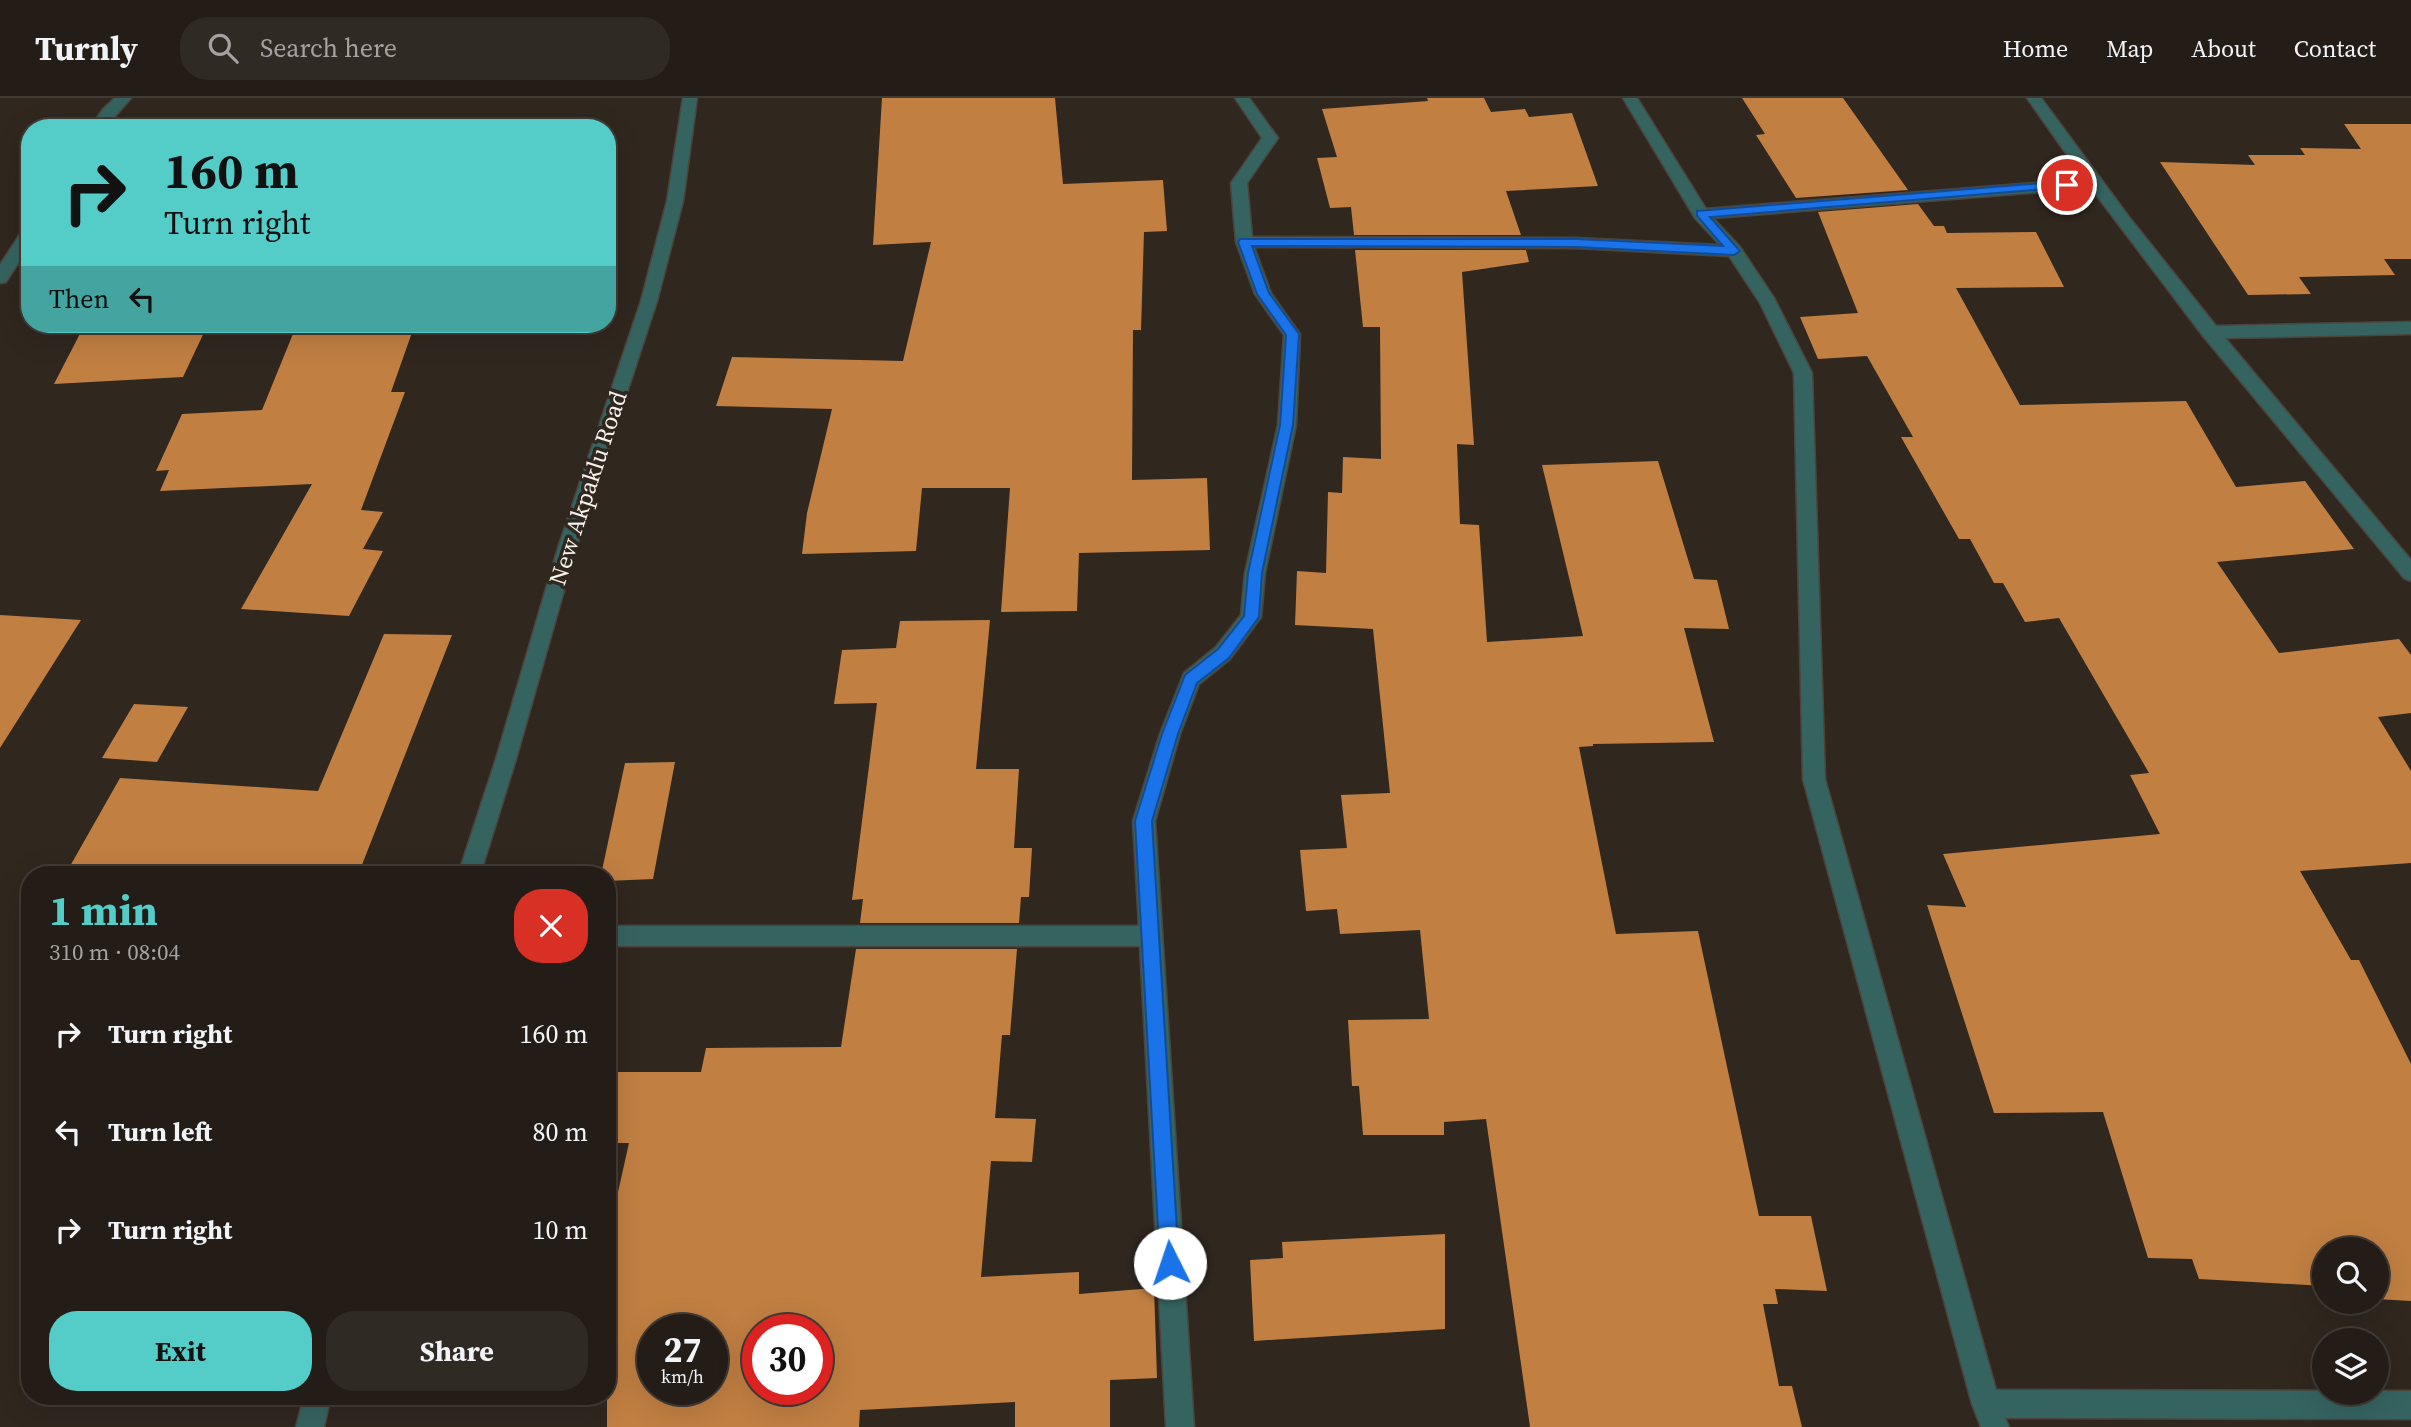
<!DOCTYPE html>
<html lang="en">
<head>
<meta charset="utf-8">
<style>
	:root { --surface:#241d17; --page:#302a24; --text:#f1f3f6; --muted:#a3a2a1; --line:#413b36; --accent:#54cdc8 }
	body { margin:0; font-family:"Source Serif 4",serif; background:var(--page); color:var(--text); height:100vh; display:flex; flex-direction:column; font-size:26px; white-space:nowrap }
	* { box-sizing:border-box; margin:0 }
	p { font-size:23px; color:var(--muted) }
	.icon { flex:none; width:38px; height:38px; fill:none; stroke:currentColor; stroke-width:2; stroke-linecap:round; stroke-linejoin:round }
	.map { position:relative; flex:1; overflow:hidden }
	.details { position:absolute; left:21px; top:768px; width:595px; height:539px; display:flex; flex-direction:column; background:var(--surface); border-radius:28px; box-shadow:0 7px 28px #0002,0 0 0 2px var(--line) }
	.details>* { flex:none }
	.top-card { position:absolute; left:21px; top:21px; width:595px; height:214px; border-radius:28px; box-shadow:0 7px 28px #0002,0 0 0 2px var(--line); background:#54cdc8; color:#111; overflow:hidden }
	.controls { position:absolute; left:2312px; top:1139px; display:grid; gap:14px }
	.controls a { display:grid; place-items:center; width:77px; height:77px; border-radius:50%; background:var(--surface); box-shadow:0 7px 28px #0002,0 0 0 2px var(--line); font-size:35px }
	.speed { position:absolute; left:637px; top:1216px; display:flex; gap:14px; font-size:35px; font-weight:700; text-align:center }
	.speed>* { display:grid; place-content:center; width:91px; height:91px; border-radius:50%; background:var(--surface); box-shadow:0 7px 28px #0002,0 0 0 2px var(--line); line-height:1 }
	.speed small { font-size:18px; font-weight:400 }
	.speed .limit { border:10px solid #d22; background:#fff; color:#111 }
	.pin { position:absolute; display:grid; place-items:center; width:60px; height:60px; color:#fff; margin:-30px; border:4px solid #fff; border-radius:50%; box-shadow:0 2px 7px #0007 }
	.me { position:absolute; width:77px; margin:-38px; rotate:356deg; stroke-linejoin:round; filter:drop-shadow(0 0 5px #0008) }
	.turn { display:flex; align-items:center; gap:24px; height:147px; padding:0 28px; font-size:32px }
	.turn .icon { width:91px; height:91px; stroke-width:2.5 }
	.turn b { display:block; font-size:49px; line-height:60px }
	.then { display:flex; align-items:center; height:66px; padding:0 28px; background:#0003; gap:14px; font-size:26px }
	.round { display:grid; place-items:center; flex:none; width:74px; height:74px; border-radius:28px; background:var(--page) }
	.overview { display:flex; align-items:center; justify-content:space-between; height:119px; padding:0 28px }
	h1 { font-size:42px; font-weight:700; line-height:52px; color:var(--accent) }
	.primary-button { display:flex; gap:14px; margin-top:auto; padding:14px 28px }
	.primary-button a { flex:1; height:80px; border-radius:28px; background:var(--accent); color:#111; font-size:28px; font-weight:700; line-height:80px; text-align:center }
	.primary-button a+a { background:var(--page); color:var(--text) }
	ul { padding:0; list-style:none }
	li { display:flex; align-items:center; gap:21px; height:98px; padding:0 28px }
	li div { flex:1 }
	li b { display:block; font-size:26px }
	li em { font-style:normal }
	header { display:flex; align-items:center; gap:42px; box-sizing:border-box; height:98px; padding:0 35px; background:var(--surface); border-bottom:2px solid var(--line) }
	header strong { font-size:33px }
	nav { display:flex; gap:38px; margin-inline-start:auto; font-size:24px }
	.search { width:490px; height:63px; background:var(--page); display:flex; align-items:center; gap:18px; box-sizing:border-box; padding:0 24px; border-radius:28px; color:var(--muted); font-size:26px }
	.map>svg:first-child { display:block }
	.building { fill:#c17f42; fill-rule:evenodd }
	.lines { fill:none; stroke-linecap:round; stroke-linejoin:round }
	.minor-casing { stroke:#4c443c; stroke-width:3 }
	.minor { fill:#356360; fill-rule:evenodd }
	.route { fill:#1a73e8; stroke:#114b97; stroke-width:2 }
	.labels { text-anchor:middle; stroke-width:7; stroke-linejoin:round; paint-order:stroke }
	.street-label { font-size:24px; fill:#f9f3ee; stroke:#30271f }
</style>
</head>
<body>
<header>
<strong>Turnly</strong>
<div class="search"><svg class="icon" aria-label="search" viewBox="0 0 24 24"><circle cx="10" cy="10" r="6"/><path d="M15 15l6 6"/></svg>Search here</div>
<nav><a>Home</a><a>Map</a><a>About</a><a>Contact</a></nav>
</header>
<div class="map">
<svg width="2411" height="1329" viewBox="0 0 2411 1329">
	<rect width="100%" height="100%" fill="#30271f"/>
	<path class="building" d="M882,0H1055L1063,86L1163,82L1167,133L1144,134L1141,232H1133L1132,382L1207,380L1210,452L1079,455L1077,513L1001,514L1010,390H922L916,453L802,456L807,415L832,311L716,308L732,259L903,263L931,144L873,147Z
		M1427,0H1484L1491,14L1525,11L1529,19L1572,15L1598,88L1506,93L1521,137H1354L1351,109L1330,110L1317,60L1337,59L1322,11L1428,3Z
		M1742,0H1843L1908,92L1796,100L1756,37L1765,36Z
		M2344,26H2411V161H2384L2395,177L2299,179L2311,196L2248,197L2160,64L2255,67L2248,57H2305L2300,50L2361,51Z
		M1918,106L1934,128H1944L1947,135L2036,134L2064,189L1956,190L2020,307L2186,303L2236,389L2305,383L2354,451L2217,464L2279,555L2399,541L2411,557V615L2378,619L2411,673V765L2300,773L2351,862H2359L2411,966V1203L2376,1201V1152H2324V1188L2199,1181L2192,1161L2148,1160L2103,1014L1994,1015L1927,807L1966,809L1943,756L2160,736L2130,677L2149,675L2059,520L2025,524L2003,485H1994L1970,441H1959L1901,339H1913L1867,258L1818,261L1800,219L1858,215L1818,114Z
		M1355,152H1526L1529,164L1462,174L1474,347L1457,346L1460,426L1479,427L1487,544L1583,538L1542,367L1658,363L1694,481L1717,482L1729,531L1684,530L1714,644L1593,646V648L1579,649L1616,836L1698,833L1759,1118H1811L1827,1193L1775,1191L1778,1206H1763L1779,1288H1792L1802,1329H1530L1486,1021L1444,1024V1037H1363L1359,988H1352L1348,922L1429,921L1420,832L1340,836L1337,811L1306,813L1300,752L1347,750L1341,697L1390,695L1373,531L1295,527L1297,473L1326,475L1328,394L1342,395L1343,359L1381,361L1380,229H1363Z
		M85,226H208L183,279L54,286Z
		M297,226H415L391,294H405L361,412L383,414L363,451L383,453L349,518L241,511L312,386L160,393L169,372L156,373L182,316L262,312Z
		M0,517L81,522L0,650Z
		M990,522L976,671H1019L1014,750H1032L1029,799H1021L1019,825H860L863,801L852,802L877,605L834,606L842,552L896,550L900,523Z
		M384,536L452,537L358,777H65L120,680L318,693Z
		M134,606L188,609L157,664L102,660Z
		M675,664L653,781L607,783V777H601L625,665Z
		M856,851H1017L1010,937H1002L995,1020L1036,1021L1032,1064L991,1063L981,1179L1079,1174V1196L1154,1190L1157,1280L1110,1282V1329H1015V1304L860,1312L859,1329H607V1143L629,1045H607V974H701L706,950L841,949ZM653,1232H712V1292H653ZM758,1232H817V1292H758Z
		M1445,1136V1231L1254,1243L1250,1162L1283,1160L1282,1144Z"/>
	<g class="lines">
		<defs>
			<path id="minor" d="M115,0H131L105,30H90L103,11Z
				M683,0H697L683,103L657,203L576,450L516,661L480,777H458L496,661L558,450L641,203L667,103Z
				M1235,0H1249L1278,40L1247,85L1252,139L1576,140L1720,147L1695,120L1623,0H1637L1706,111L2084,81L2027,0H2041L2129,119L2216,228L2411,224V236L2225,240L2411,462V483L2404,480L2203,238L2091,90L1713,120L1740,149L1774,200L1812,275L1825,681L1996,1292L2411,1293V1321L2005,1320L2009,1329H1981L1972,1306L1803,681L1794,275L1760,205L1729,158L1576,150L1254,149L1271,195L1300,236L1296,327L1265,475L1261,519L1230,561L1199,586L1180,636L1155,723L1194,1329H1166L1140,848H607V828H1139L1133,723L1160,636L1184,575L1216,549L1241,517L1245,475L1278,327L1284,237L1255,196L1236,144L1231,85L1262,40Z
				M30,129V147L6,184L0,185V167L24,130Z
				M304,1298H331L324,1329H296Z"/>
		</defs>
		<use href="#minor" class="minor-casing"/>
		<use href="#minor" class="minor"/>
	</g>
	<path class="route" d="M2067,83L2073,87L2071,89L1710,119L1740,153L1734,157L1576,149L1252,148L1269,195L1299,236L1293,327L1262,475L1259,519L1229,560L1197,585L1178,636L1152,723L1179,1165L1176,1172L1170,1175L1163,1172L1160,1165L1135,723L1162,636L1185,577L1218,551L1244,518L1248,475L1280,327L1286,237L1257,196L1238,144L1240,141H1576L1723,148L1697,118V113Z"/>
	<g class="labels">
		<g class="street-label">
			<text transform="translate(588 390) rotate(-72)" y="8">New Akpaklu Road</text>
		</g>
	</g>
</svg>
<div class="controls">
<a><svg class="icon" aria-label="search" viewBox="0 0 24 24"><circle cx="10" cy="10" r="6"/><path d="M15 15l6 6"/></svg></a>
<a><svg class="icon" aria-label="layers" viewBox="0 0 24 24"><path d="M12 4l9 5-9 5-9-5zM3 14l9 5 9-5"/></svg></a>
</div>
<div class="speed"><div>27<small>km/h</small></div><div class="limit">30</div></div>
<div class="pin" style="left:2067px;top:87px;background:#d93025"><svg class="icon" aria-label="arrive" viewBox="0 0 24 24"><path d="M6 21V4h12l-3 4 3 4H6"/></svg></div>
<svg class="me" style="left:1170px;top:1165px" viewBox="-20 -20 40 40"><circle r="19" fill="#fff"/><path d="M0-13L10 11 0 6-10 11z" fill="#1a73e8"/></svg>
<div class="top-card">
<div class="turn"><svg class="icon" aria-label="right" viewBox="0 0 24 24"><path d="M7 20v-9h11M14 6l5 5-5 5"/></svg><div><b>160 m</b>Turn right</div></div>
<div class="then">Then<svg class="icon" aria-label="left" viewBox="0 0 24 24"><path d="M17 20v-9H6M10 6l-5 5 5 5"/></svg></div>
</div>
<section class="details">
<div class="overview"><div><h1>1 min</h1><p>310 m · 08:04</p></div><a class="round" style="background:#d93025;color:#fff"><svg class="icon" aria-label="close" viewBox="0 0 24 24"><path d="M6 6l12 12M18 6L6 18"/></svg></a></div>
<ul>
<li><svg class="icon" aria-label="right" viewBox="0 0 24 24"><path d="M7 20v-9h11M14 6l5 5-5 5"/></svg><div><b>Turn right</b></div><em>160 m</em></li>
<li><svg class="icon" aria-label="left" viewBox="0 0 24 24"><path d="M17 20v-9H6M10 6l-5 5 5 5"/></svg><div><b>Turn left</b></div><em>80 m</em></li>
<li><svg class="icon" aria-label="right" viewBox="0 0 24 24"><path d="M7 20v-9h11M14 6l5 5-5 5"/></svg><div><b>Turn right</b></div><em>10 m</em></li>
</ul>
<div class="primary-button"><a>Exit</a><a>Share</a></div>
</section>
</div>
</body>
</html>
